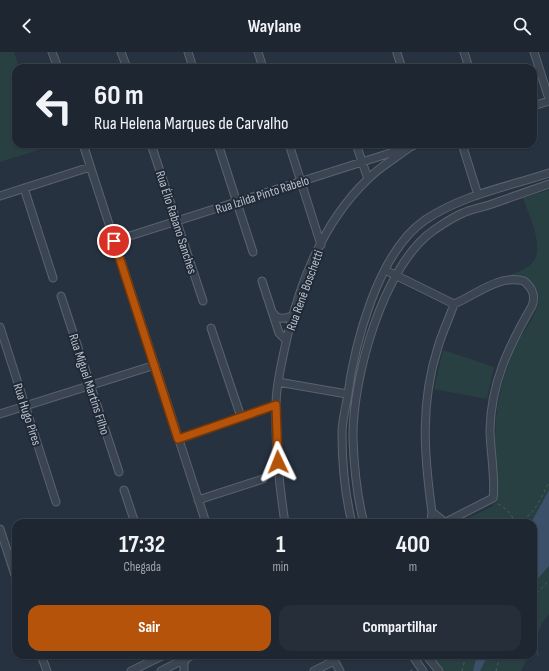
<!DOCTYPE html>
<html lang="pt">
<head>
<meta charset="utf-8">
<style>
	:root { --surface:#1d2631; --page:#252e39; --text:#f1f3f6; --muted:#a0a5ab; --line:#3b434d; --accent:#b45309 }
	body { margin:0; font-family:"Sofia Sans Condensed",sans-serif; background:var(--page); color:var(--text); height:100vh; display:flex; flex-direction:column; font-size:15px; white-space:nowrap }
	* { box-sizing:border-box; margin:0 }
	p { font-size:13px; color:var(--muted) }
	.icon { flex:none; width:22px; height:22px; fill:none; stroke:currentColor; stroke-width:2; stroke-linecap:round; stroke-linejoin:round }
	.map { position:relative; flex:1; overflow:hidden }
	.sheet { position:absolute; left:12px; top:467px; width:525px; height:140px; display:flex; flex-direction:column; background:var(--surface); border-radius:12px; box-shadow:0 1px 3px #0004,0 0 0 1px var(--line) }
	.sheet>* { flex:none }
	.guide { position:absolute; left:12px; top:12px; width:525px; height:84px; border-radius:12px; box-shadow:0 1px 3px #0004,0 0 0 1px var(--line); background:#1d2631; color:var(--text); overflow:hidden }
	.pin { position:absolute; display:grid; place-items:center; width:34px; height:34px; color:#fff; margin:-17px; border:2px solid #fff; border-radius:50%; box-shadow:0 1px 4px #0007 }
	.me { position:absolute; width:44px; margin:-22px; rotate:358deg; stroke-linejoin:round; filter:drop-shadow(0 0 3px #0008) }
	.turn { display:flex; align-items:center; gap:14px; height:84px; padding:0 16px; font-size:18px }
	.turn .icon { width:52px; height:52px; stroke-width:2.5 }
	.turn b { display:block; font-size:28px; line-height:34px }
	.eta { display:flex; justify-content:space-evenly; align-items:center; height:68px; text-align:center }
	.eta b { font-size:24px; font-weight:700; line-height:28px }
	.button { display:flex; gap:8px; margin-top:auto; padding:8px 16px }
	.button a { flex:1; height:46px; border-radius:12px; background:var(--accent); color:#fff; font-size:16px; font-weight:700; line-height:46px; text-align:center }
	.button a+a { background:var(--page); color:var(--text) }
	header { display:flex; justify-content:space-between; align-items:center; height:52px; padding:0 16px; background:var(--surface); font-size:18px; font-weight:700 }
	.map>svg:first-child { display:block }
	.green { fill:#294042 }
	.water { fill:#3d506a }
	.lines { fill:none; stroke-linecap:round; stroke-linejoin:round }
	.minor-casing { stroke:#59626e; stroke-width:9 }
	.path { stroke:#475c5f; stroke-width:1; stroke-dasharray:3 3; stroke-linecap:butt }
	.minor { stroke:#3b4451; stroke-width:7 }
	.route-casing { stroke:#753606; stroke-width:10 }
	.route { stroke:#b45309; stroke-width:7 }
	.labels { text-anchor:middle; stroke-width:4; stroke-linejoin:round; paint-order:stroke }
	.street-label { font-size:13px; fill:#b8c0cb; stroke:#202936 }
</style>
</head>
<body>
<header><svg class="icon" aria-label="back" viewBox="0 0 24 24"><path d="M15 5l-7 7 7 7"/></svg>Waylane<svg class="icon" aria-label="search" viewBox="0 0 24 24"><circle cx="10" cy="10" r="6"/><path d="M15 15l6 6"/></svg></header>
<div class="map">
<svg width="549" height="619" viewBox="0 0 549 619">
	<rect width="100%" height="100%" fill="#273241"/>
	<path class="green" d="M0,0H14L19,16H16V92H43L44,96L0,110Z
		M549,138V562L542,571L535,589L540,605L533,601V471H459L493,454L497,449C494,393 491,353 513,299C519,284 541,261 538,245C536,228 519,221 504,225C512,222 526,218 532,211C546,197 529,163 523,146Z
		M443,298L494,315L487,347L434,337Z
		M430,603H529L521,619H443Z"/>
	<path class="water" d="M549,438V514L533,532V471H531Z
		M477,603H488L480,619H473Z"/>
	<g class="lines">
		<defs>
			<path id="minor" d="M52,0L58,16
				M121,0L127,16
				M188,0L193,16
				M258,0L263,16
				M464,0L469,16
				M534,0L549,47
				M397,1L402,16
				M533,54L549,49
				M83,92L206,471
				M151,92L203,249
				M218,92L253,200
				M289,92L321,193
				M356,92L368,127
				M462,92L478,143
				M24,136L53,226
				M0,144L90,115
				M114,189L406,96
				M385,218L454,252C476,243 499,222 524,229C532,236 536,243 532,254C509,294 491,330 490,378C490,396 496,431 493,446L444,471
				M262,229L279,281L286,288
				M61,244L119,420
				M273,261C278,268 284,267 292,264
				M0,275L56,450
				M211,276L241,365
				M278,330L347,342
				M0,362L155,313
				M179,387L276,353
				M124,438L135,471
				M198,448L263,427
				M432,460L441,467L442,471
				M431,468L432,460C424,403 420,351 438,295C442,281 449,267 454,252
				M285,471C279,432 275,393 276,353C276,338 279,323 282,309C295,244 318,175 367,128C379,115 396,106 410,95L417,92
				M352,471C345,443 342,410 342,381C342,370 345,358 347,348C354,294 377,201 425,168C462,143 507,135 549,121
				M364,471C357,445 354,414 353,387C352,327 383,213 434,178C443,172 453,165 463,161C471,157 480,156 489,153C509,146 529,139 549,132
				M0,477L16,526
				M41,603L47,619
				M331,603L340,619
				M412,603L423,619
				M426,603L439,619
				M131,619L164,603
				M161,619L193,603
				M184,619V611L186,607
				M314,619L334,609"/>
		</defs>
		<use href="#minor" class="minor-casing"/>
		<path class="path" d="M498,452C506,456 512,462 515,471
			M517,471C534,464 540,447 549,431
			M533,546L549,528
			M410,619L414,617
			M462,619L466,603
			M496,619L498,611L504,603"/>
		<use href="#minor" class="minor"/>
	</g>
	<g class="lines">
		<defs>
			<path id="route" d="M114,189L178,387L276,353L278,410"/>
		</defs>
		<use href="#route" class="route-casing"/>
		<use href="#route" class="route"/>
	</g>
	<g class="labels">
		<g class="street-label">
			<text transform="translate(262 142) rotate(-18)" y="5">Rua Izilda Pinto Rabelo</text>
			<text transform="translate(177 170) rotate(72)" y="5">Rua Élio Rabano Sanches</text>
			<text transform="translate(304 238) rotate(-70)" y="5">Rua Renê Boschetti</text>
			<text transform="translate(90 332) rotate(72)" y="5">Rua Miguel Martins Filho</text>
			<text transform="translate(28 362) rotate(72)" y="5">Rua Hugo Pires</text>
		</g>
	</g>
</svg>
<div class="pin" style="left:114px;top:189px;background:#d93025"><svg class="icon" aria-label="arrive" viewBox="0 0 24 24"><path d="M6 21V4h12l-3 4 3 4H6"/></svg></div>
<svg class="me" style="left:278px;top:410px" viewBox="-20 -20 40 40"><path d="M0-17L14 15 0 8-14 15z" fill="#b45309" stroke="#fff" stroke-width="4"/></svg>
<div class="guide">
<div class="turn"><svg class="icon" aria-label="left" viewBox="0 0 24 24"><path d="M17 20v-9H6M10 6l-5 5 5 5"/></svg><div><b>60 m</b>Rua Helena Marques de Carvalho</div></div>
</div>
<section class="sheet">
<div class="eta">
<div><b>17:32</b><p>Chegada</p></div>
<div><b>1</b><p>min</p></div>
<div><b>400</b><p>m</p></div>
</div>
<div class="button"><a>Sair</a><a>Compartilhar</a></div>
</section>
</div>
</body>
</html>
